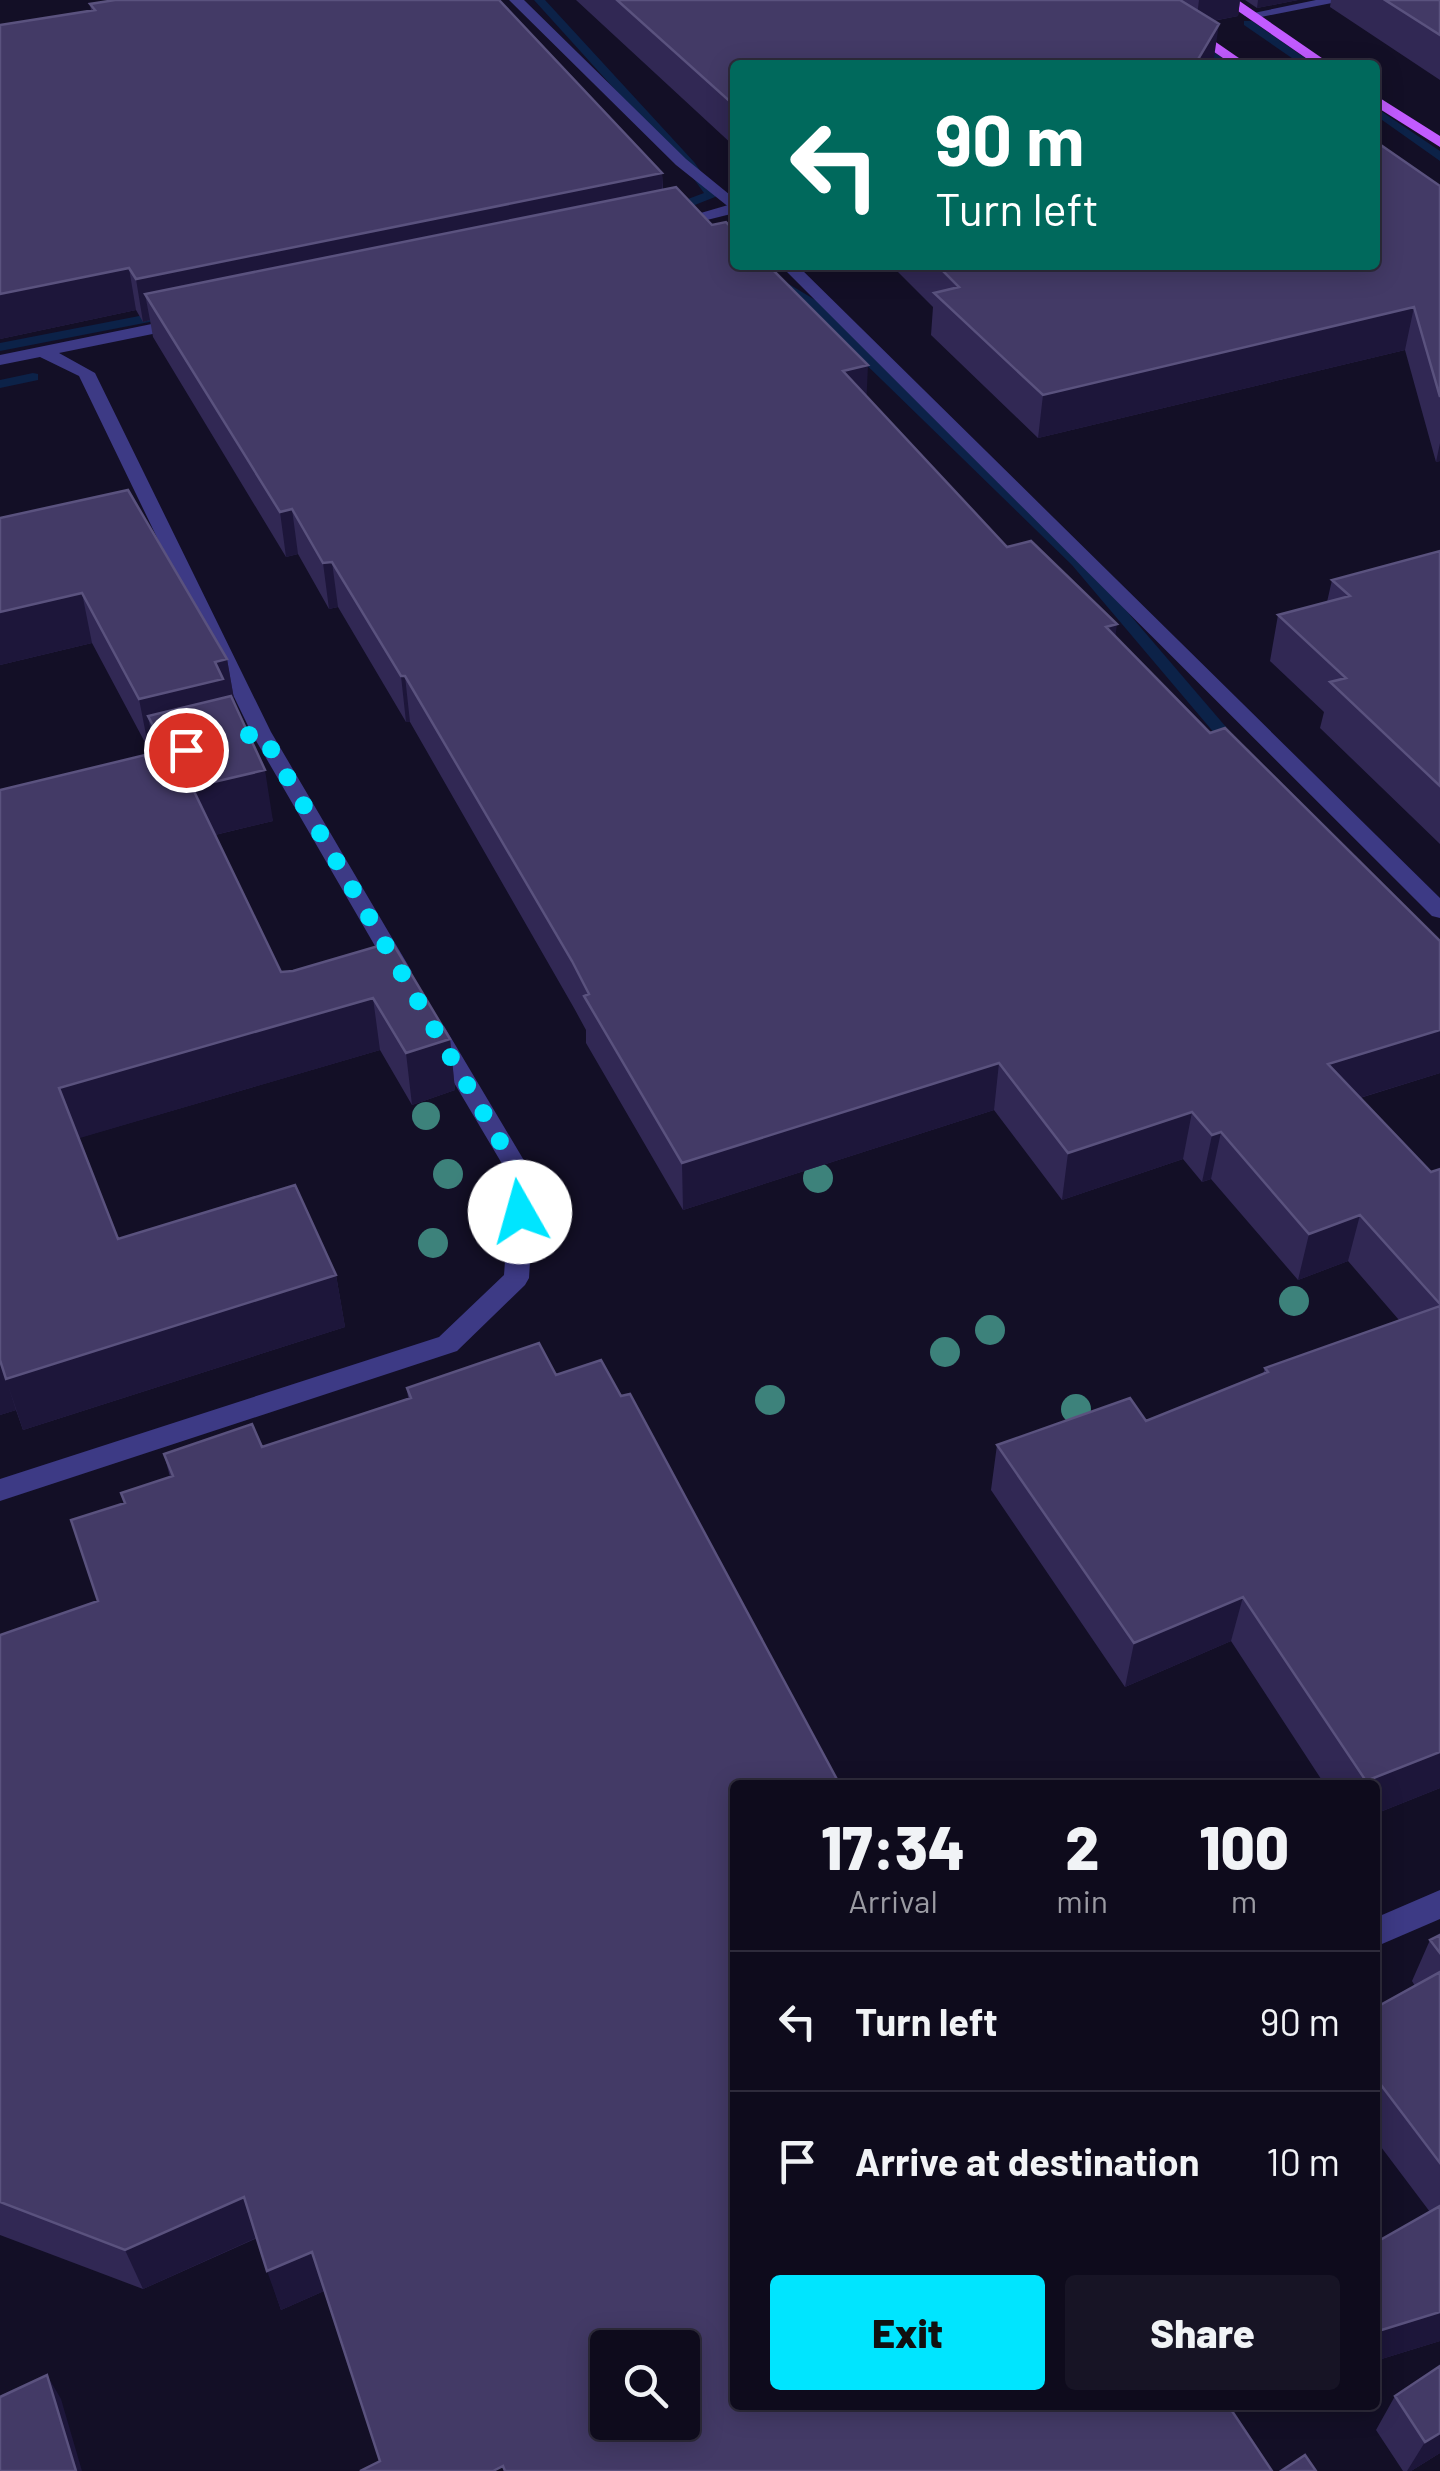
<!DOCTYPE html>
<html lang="en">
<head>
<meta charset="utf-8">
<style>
	:root { --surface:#0e0b1c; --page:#171425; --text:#f1f3f6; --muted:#9b9ba3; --line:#2e2b3b; --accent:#00e5ff }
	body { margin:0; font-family:Barlow,sans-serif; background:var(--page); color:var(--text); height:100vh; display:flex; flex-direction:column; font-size:38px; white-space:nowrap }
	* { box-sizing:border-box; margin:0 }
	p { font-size:32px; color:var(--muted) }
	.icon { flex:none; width:55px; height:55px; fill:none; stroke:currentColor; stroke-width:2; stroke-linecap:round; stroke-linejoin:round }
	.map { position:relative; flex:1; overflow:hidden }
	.panel { position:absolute; left:730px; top:1780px; width:650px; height:630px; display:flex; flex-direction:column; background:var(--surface); border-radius:10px; box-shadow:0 5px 25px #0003,0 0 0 2px var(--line) }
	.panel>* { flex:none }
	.hud { position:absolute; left:730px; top:60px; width:650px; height:210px; border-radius:10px; box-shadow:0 5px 25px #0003,0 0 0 2px var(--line); background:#00695c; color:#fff; overflow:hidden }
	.tools { position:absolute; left:590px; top:2330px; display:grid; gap:20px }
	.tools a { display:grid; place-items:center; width:110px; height:110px; border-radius:10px; background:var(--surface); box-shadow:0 5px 25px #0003,0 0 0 2px var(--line); font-size:50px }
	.pin { position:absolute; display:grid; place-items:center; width:85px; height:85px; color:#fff; margin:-42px; border:5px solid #fff; border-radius:50%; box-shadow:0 2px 10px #0007 }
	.me { position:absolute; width:110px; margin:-55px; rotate:353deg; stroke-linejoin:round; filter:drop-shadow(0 0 8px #0008) }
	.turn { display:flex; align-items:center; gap:35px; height:210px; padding:0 40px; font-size:45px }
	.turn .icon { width:130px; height:130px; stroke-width:2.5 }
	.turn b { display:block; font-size:70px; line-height:85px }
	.eta { display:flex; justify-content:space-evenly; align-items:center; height:170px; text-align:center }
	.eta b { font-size:60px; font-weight:800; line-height:70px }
	.button { display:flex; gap:20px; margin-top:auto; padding:20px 40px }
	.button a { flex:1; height:115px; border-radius:10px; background:var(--accent); color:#111; font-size:40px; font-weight:800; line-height:115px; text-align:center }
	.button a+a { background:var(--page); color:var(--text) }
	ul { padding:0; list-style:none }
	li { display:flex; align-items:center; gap:30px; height:140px; padding:0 40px; border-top:2px solid var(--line) }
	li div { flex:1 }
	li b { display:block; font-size:38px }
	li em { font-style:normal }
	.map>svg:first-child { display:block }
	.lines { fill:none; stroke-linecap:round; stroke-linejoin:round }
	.stream { fill:#0c2248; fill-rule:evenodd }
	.lane { fill:#3d3a85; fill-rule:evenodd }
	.street { fill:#3d3a85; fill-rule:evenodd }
	.primary { fill:#c25bff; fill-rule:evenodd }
	.tree { fill:#3d827b }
	.wall { fill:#312854 }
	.shaded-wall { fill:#1d163a }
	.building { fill:#433a66; stroke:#5a527e; stroke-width:2.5; fill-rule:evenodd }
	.route { stroke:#00e5ff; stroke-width:18; stroke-dasharray:0 32.4 }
</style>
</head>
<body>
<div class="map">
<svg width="1440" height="2471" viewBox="0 0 1440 2471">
	<rect width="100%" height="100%" fill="#130f26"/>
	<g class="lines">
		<path class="stream" d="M534,0H545L694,162L717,194L715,197L672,214H664V208L704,193L686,168Z
			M1244,21H1252L1315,65H1302L1244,25Z
			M1188,39H1196L1232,65H1219L1188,43Z
			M1375,107L1440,151V161L1375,115Z
			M742,265H757L817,301L1082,559L1244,748V754H1232L1072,565L807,307Z
			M165,311L170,312V318L0,351V343Z
			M33,373L38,374V380L0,388V380Z"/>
		<path class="lane" d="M509,0H524L686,159L735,199V212L676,165Z
			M1440,1890V1919L1375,1947V1918Z"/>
		<path class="street" d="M1316,0H1347L1251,19L1244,15Z
			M735,203V213L671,229L663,224Z
			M780,265H797L1440,898V918L1432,916Z
			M181,318L187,319V327L59,353L95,373L271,732L412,972L409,977H393L251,732L79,376L40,357L0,365V355Z
			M436,1024L444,1026L535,1179L529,1278L525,1285L457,1351L0,1501V1479L439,1337L504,1275L511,1179L424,1032Z"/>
		<path class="primary" d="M1139,0H1155L1249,65H1233Z
			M1222,0H1238L1332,65H1316Z
			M1375,95L1440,136V147L1375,106Z"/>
	</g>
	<g class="tree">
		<circle cx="426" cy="1116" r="14"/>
		<circle cx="448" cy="1174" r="15"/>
		<circle cx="818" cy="1178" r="15"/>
		<circle cx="433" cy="1243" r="15"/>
		<circle cx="1294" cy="1301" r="15"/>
		<circle cx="990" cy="1330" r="15"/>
		<circle cx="945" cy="1352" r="15"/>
		<circle cx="770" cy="1400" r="15"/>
		<circle cx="1076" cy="1409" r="15"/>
	</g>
	<path class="wall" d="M576,0H1240L1238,16L1213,21V64L735,65V147Z
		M1245,0H1298L1257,8Z
		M1331,0H1440V80L1330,7Z
		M90,4L662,173L663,190L866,396L1007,547L1115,636L1210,733L1440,941V1073L1360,1098L1431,1172L1440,1169V1788L1375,1814V1785H1325L1231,1641L1125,1687L991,1490L997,1445L1146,1421L1263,1374L1265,1368L1399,1320L1348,1261L1298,1280L1211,1179L1202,1182L1183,1159L1062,1200L994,1110L683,1210L586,1043V1030L574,1008L410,722H406L338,607L329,609L298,554L286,557L153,337L150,320L143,322L136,310L0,339V25L91,11Z
		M1440,186V461L1436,462L1405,350L1038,438L931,335L933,307L891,265H1375Z
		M0,518L227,659L235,705L273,821L215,835L281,972L293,971L392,942L450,1039L455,1090L412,1105L380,1050L78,1138L118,1239L336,1275L345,1327L23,1430L16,1410L0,1415V790L155,752L154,749L149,750L92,643L0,665Z
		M1440,551V844L1320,728L1324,712L1270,661L1278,615L1327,602L1332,580Z
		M539,1343L380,2461L324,2291L281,2310L257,2238L143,2289L0,2235V1635L97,1601L124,1503L170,1477L164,1454L262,1447L408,1398L407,1388Z
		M1440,1935V2341L1375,2361V2243L1430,2212L1375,2139V2008L1415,1986L1412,1981L1430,1940Z
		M1395,2396L1440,2453L1411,2471H1403L1376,2430Z"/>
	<path class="shaded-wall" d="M1199,0H1240L1238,16L1196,24Z
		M1258,0H1298L1257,8Z
		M1219,24L1213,64L1196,65L1197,61Z
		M662,173L663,214L145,294L150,320L143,322L136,279Z
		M129,268L136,310L0,339V294Z
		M1414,307L1405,350L1038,438L1043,395Z
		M868,365L866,409L843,371Z
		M1440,443V461L1436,462Z
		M292,509L298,554L286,557L280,512Z
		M332,562L338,607L329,609L323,563Z
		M82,593L92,643L0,665V612Z
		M1117,624L1111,670L1106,627Z
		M227,659L236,710L148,716L154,749L149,750L139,699L215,662Z
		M401,676H405L410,722H406Z
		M265,770L273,821L202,838L192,787Z
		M373,998L380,1050L73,1140L59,1088Z
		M1440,1030V1073L1317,1111L1328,1064Z
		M450,1039L455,1090L412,1105L406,1053Z
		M999,1063L994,1110L683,1210L682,1163Z
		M1192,1112L1183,1159L1062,1200L1068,1153Z
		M1221,1132L1211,1179L1202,1182L1212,1135Z
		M1360,1215L1348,1261L1298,1280L1309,1234Z
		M336,1275L345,1327L23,1430L6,1379Z
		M0,1360L16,1410L0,1415Z
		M1243,1597L1231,1641L1125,1687L1134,1643Z
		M1440,1752V1788L1375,1814V1785H1364L1366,1781Z
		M244,2197L258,2237L143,2289L125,2250Z
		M312,2252L324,2291L281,2310L267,2271Z
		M1440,2312V2341L1375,2361V2332Z
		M47,2375L61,2399L82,2471H76Z
		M1440,2433V2453L1411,2471H1407L1425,2442Z"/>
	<path class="building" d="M115,0H499L662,173L136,279L129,268L0,294V25L95,10L90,4Z
		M617,0H1180L1219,24L1197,61L1203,65H1008L1011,63L1000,65H735V106Z
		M1385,0H1440V35Z
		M1375,141L1440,186V397L1414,307L1043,395L934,293L959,287L937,265H1375Z
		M676,187L712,225L726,222L735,231V265H768L868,365L843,371L1007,547L1031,541L1117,624L1106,627L1210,733L1225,728L1440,941V1030L1328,1064L1431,1172L1440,1169V1304L1360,1215L1309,1234L1221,1132L1212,1135L1192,1112L1068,1153L999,1063L682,1163L584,996L589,994L572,961L405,676H401L332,562L323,563L292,509L280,512L145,294Z
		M128,490L227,659L215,662L223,679L139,699L82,593L0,612V518Z
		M1440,551V786L1330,682L1346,678L1278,615L1350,596L1332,580Z
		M231,696L265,770L192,787L281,972L293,971L392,942L450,1039L406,1053L373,998L59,1088L118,1239L295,1185L336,1275L6,1379L0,1360V790L166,750L148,716Z
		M1440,1306V1752L1366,1781L1243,1597L1134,1643L997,1445L1130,1398L1146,1421L1268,1372L1265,1368Z
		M539,1343L556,1375L601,1360L621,1396L630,1394L840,1785H735V2405H1228L1272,2471H505L503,2466L493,2471H360L380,2461L312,2252L267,2271L244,2197L125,2250L0,2202V1635L98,1601L71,1520L125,1503L121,1493L173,1476L164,1454L252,1424L262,1447L411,1398L407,1388ZM608,2348H682V2422H608Z
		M1440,1935V1953L1430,1940Z
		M1440,1972V2163L1375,2077V2008Z
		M1440,2206V2312L1375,2332V2243Z
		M1440,2366V2433L1425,2442L1395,2396Z
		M47,2375L76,2471H0V2397Z
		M1305,2455L1316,2471H1281Z"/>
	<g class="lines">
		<path class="route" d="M186,750L261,732L522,1179L520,1212"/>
	</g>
</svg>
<div class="tools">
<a><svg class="icon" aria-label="search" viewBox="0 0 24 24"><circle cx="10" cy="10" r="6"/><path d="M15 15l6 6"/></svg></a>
</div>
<div class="pin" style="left:186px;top:750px;background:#d93025"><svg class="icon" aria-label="arrive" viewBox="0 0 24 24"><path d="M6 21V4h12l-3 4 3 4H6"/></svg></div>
<svg class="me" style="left:520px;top:1212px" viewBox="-20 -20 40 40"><circle r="19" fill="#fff"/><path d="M0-13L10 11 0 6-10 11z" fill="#00e5ff"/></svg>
<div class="hud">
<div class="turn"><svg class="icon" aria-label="left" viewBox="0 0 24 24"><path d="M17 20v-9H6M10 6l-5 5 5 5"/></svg><div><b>90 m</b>Turn left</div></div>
</div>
<section class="panel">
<div class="eta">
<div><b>17:34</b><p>Arrival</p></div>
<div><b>2</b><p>min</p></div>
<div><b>100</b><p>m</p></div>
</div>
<ul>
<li><svg class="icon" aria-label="left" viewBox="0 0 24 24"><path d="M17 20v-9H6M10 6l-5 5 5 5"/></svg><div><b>Turn left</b></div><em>90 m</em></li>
<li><svg class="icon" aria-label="arrive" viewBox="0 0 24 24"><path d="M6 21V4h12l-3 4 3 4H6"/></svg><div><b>Arrive at destination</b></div><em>10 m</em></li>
</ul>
<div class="button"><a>Exit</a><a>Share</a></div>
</section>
</div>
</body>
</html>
